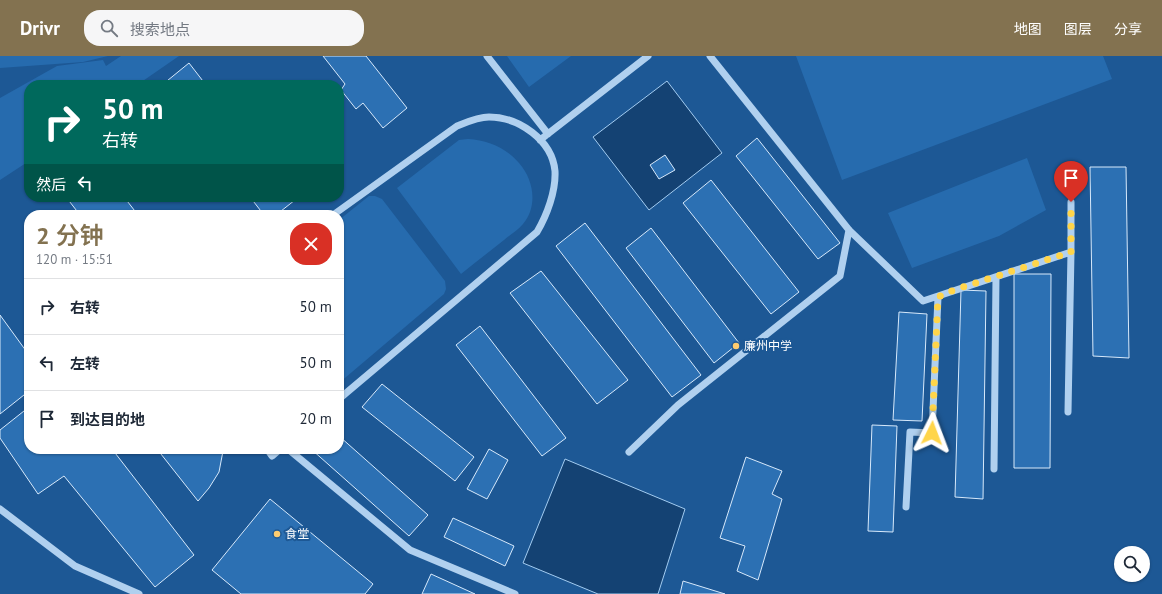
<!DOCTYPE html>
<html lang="zh">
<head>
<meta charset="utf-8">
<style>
	:root { --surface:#fff; --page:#f6f6f7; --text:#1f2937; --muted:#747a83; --line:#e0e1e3; --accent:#837250 }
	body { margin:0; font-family:"PT Sans","Noto Sans SC",sans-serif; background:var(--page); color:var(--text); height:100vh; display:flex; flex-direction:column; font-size:15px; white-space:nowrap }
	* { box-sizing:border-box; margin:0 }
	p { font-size:13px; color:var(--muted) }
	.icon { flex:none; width:22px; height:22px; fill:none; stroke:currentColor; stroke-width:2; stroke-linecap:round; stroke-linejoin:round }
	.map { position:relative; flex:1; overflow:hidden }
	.drawer { position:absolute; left:24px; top:154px; width:320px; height:244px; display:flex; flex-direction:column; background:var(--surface); border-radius:16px; box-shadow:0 1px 3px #0004 }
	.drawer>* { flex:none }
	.guide { position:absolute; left:24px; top:24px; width:320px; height:122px; border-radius:16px; box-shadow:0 1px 3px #0004; background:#00695c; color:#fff; overflow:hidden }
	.controls { position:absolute; left:1114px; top:490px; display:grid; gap:8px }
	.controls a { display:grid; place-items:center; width:36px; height:36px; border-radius:50%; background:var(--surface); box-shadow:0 1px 3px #0004; font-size:20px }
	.pin { position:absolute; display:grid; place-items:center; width:34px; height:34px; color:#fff; margin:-41px -17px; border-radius:50% 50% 50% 0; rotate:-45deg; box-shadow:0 0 4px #0007 }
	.pin .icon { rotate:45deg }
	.me { position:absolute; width:44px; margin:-22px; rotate:3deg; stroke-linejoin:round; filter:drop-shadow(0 0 3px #0008) }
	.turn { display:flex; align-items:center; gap:14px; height:84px; padding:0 12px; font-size:18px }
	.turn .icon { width:52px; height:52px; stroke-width:2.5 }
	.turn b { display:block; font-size:28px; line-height:34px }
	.then { display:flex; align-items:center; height:38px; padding:0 12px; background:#0003; gap:8px; font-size:15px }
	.round { display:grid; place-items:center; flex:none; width:42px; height:42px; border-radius:16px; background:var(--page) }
	.summary { display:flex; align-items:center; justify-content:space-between; height:68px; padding:0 12px }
	h1 { font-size:24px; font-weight:600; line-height:30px; color:var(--accent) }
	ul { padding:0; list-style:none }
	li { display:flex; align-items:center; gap:12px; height:56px; padding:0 12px; border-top:1px solid var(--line) }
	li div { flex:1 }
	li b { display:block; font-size:15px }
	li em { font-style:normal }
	header { display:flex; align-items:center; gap:24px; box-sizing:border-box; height:56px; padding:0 20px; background:var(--accent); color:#fff }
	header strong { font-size:19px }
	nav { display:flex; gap:22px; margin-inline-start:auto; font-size:14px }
	.search { width:280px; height:36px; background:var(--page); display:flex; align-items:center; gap:10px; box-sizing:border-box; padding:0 14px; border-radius:16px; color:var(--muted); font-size:15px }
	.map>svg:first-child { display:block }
	.green { fill:#266bae }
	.water { fill:#144273; stroke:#a3ccf1 }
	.building { fill:#2c70b3; stroke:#d7e9fb }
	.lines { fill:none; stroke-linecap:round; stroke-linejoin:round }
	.minor { stroke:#b0d0ef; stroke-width:7 }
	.route { stroke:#ffd54a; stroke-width:7; stroke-dasharray:0 12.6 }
	.poi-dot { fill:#fecc6f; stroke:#1d5895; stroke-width:1.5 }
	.labels { text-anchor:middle; stroke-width:4; stroke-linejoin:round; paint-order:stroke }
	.poi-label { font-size:12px; fill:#fff; stroke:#1d5895; text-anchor:start }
</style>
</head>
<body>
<header>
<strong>Drivr</strong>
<div class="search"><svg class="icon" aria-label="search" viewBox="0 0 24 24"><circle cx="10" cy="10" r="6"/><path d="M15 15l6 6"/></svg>搜索地点</div>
<nav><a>地图</a><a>图层</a><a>分享</a></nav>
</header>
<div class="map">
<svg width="1162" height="538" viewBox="0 0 1162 538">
	<rect width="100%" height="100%" fill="#1d5895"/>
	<path class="green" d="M0,0H108L83,6L0,12Z
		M121,0H179L137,29H29V105L0,124V42L57,10L103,4L106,10Z
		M507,0H571L529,31Z
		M796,0H1103L1112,23L842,124Z
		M468,83C488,84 506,92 519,107C534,124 538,150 523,168C518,174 510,179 504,184C490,195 476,206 461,218L397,132L459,84Z
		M1027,102L1046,154L999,180L912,212L888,157Z
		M369,140H375L382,143L445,225L446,233L444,238L339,327V164Z"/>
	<path class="water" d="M667,25L722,97L649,154L593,81Z
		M565,403L685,453L658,538H598L523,507Z"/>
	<path class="building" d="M323,0H366L407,52L383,72L363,47L356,53L341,34L345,28Z
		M189,7L206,29H162Z
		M757,82L840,187L818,203L736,100Z
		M665,99L675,114L659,123L650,109Z
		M1090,111H1126L1129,302L1093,300Z
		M711,124L799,236L771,258L683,147Z
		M66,141H124L138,159H80Z
		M250,141H293L295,144L276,159H264Z
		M585,167L701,319L672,341L556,190Z
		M651,172L739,287L714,307L626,192Z
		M541,215L628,324L597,348L510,237Z
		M1014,218H1051L1050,412H1014Z
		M961,234L986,235L983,443L955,441Z
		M899,256L927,258L922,365L893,364Z
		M0,259L29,299V335L0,358Z
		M480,270L566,382L542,400L456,289Z
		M382,328L474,401L455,425L362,351Z
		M29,351V393H112L194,499L155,531L64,420L38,438L0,382V374Z
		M872,369L897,370L893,476L868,475Z
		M339,380L428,459L409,480L311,393H339Z
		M157,393H223V395L219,416L209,432L198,445Z
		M489,393L508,404L487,443L467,433Z
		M746,401L782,415L772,438L782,443L758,524L737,515L745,490L720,482Z
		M270,443L373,528L365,538H241L212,514Z
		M453,462L514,490L505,510L444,481Z
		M431,518L475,538H422Z
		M683,525L725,538H680Z"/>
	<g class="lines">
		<path class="minor" d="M487,0L548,78
			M710,0L849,174L923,245L1071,196
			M540,84L648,0
			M333,159L457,70C467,66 478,61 489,61C519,61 552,84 555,115C556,135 547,159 537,176L339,343
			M1068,356L1071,196V146
			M267,393L272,400L280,393
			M288,393L410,494L515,538
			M629,396L678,349L840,220L849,174
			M994,413L996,221
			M906,451L910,376L932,377L938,241
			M0,453L75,510L139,538"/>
	</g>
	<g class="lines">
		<path class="route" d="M932,377L938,241L954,234L1071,196V146"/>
	</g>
	<g class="poi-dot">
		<circle cx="736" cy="290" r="4"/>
		<circle cx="277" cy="478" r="4"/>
	</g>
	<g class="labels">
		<g class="poi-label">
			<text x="744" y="294">廉州中学</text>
			<text x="285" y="482">食堂</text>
		</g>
	</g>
</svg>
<div class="controls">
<a><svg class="icon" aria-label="search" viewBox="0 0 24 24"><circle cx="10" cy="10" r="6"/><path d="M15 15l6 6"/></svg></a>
</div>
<div class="pin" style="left:1071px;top:146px;background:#d93025"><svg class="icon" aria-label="arrive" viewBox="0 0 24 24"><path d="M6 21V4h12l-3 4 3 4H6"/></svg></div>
<svg class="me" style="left:932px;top:377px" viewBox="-20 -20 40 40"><path d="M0-17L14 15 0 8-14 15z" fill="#ffd54a" stroke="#fff" stroke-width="4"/></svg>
<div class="guide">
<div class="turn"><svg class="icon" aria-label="right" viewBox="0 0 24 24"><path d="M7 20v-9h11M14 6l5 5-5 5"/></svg><div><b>50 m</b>右转</div></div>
<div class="then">然后<svg class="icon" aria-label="left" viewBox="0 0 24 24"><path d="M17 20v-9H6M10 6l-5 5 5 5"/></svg></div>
</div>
<section class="drawer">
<div class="summary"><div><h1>2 分钟</h1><p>120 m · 15:51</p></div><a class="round" style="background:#d93025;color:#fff"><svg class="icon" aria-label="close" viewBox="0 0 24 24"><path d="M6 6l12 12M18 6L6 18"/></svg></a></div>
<ul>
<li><svg class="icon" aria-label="right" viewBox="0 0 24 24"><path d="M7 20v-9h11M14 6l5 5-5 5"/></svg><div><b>右转</b></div><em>50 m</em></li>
<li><svg class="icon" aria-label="left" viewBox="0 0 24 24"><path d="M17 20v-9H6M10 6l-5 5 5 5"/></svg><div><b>左转</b></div><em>50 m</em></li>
<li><svg class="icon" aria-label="arrive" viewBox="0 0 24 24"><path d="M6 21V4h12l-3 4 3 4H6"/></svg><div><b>到达目的地</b></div><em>20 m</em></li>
</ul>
</section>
</div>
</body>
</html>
